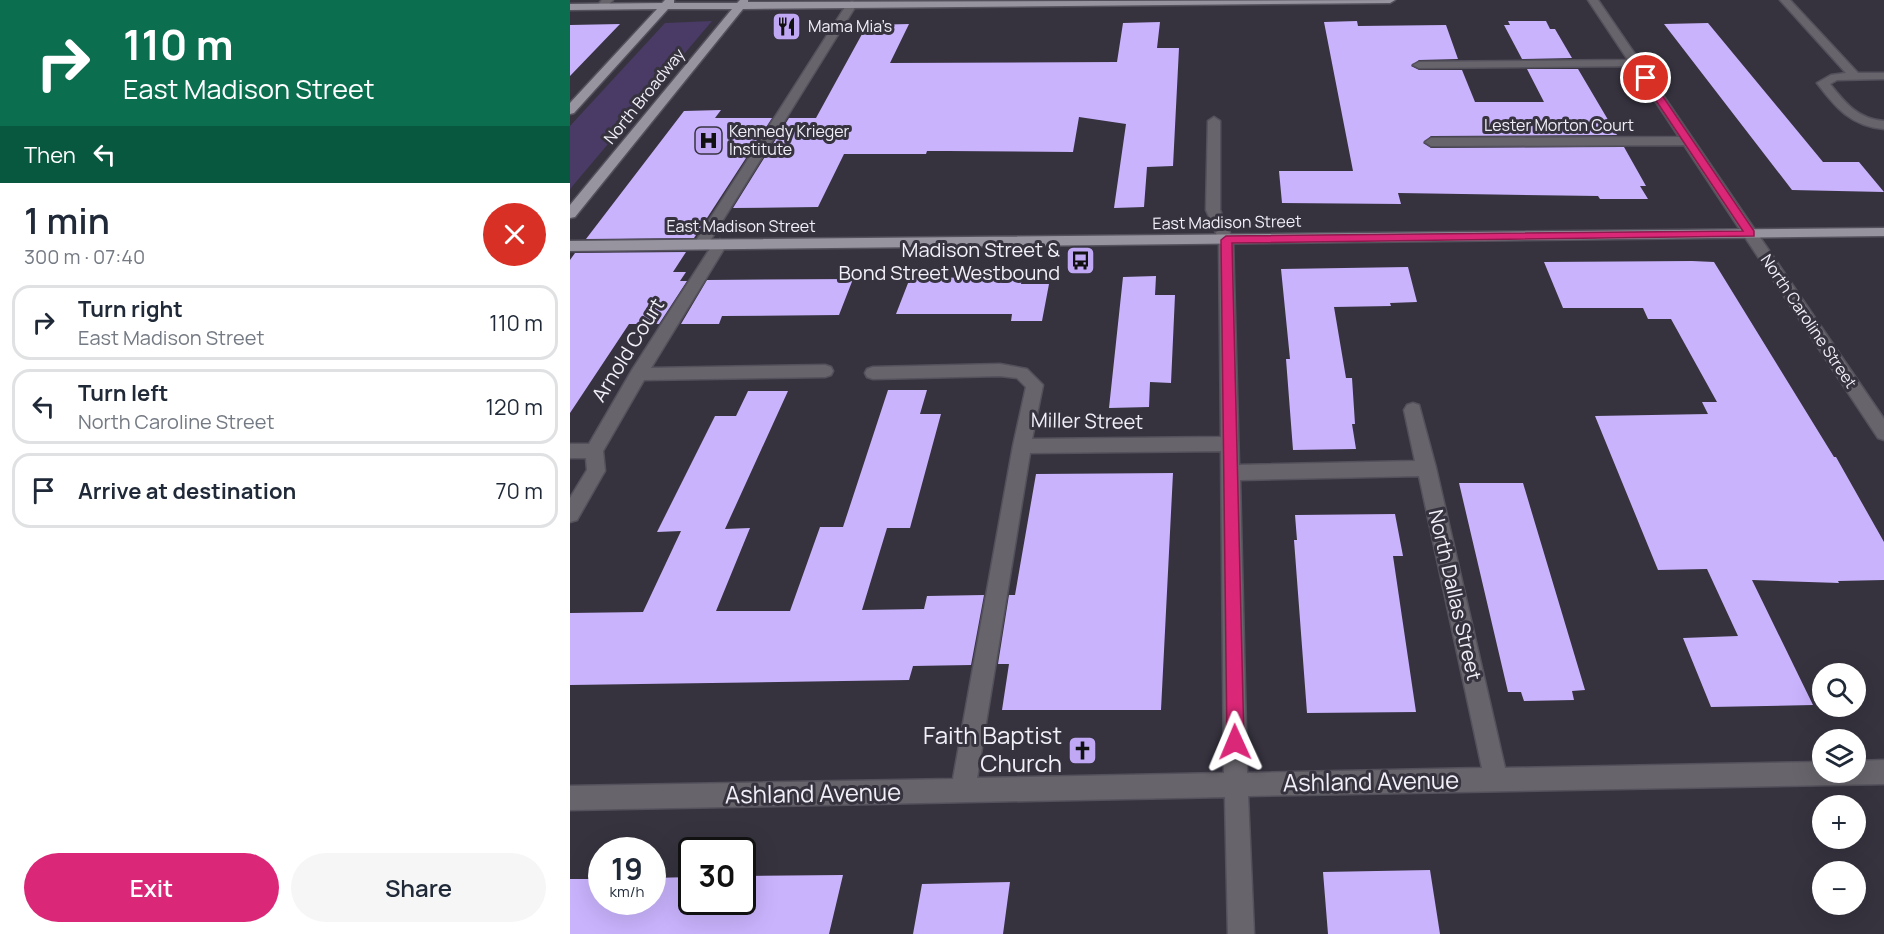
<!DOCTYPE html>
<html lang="en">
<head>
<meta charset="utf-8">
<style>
	:root { --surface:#fff; --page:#f6f6f7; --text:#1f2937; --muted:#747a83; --line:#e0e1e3; --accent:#db2777 }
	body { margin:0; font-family:Manrope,sans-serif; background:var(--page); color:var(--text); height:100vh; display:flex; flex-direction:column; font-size:22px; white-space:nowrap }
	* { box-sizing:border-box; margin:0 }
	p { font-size:20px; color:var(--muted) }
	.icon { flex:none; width:33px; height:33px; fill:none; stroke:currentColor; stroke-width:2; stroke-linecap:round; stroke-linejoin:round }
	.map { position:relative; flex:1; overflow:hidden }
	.details { display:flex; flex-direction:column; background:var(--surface); width:570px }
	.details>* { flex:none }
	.guide { background:#0b6e4f; color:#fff; overflow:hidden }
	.controls { position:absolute; left:1242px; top:663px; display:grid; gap:12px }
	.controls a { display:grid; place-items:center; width:54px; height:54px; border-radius:50%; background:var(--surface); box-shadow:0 6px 24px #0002; font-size:30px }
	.speed { position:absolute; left:18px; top:837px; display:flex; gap:12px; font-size:30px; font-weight:700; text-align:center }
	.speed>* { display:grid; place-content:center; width:78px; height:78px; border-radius:50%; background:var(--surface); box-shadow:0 6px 24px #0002; line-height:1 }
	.speed small { font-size:15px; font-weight:400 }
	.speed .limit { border:3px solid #111; border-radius:9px; background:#fff; color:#111 }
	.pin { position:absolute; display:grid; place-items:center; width:51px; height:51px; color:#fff; margin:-26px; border:3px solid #fff; border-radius:50%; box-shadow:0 2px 6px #0007 }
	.me { position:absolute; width:66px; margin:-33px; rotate:359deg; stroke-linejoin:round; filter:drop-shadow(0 0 4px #0008) }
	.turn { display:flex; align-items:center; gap:21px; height:126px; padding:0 24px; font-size:27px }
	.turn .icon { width:78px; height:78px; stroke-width:2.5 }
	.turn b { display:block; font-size:42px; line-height:51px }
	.then { display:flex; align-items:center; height:57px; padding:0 24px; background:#0003; gap:12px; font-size:22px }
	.round { display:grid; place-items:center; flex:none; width:63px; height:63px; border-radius:32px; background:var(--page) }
	.overview { display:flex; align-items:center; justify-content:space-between; height:102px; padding:0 24px }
	h1 { font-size:36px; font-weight:600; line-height:45px }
	.cta { display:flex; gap:12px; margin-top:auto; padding:12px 24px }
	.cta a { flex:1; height:69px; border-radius:36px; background:var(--accent); color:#fff; font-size:24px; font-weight:600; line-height:69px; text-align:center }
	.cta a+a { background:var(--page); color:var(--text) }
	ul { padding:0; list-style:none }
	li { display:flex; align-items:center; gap:18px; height:75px; margin:0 12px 9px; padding:0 12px; border:3px solid var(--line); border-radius:18px }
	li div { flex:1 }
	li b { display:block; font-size:22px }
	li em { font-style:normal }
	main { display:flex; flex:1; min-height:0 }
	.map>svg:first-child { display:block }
	.green { fill:#493b65 }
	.building { fill:#c9b3fd }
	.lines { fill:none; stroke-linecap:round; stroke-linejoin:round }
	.minor-casing { stroke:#54515c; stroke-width:3 }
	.major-casing { stroke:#54515c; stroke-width:3 }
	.minor { fill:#67656b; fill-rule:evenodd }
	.major { fill:#9794a0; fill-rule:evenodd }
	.route { fill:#db2777; stroke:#8e194d; stroke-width:1.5 }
	.labels { text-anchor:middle; stroke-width:6; stroke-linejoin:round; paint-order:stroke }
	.far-poi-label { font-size:16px; fill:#f1eff7; stroke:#36333f; text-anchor:start }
	.far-street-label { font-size:16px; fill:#f1eff7; stroke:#36333f }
	.poi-label { font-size:20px; fill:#f1eff7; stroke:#36333f; text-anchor:end }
	.street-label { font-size:20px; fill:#f1eff7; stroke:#36333f }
	.near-poi-label { font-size:24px; fill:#f1eff7; stroke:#36333f; text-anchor:end }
	.near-street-label { font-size:24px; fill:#f1eff7; stroke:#36333f }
</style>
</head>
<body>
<main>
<section class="details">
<div class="guide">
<div class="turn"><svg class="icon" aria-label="right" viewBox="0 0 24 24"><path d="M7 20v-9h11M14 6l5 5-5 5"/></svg><div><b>110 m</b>East Madison Street</div></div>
<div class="then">Then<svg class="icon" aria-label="left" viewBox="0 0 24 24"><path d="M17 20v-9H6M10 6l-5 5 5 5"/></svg></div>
</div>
<div class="overview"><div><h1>1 min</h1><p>300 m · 07:40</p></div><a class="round" style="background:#d93025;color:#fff"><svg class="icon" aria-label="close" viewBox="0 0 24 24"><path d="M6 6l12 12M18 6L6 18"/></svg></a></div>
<ul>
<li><svg class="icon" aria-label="right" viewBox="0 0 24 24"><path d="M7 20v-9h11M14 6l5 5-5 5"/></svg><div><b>Turn right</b><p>East Madison Street</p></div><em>110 m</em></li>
<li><svg class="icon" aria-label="left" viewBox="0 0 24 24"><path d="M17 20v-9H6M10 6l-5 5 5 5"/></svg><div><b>Turn left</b><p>North Caroline Street</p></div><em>120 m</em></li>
<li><svg class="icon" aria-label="arrive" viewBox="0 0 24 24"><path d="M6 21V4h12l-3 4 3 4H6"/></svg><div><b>Arrive at destination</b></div><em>70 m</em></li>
</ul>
<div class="cta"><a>Exit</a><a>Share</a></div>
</section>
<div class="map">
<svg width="1314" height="934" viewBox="0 0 1314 934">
	<rect width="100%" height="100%" fill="#36333f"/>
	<path class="green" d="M142,21L0,189V126L95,23Z"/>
	<path class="building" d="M787,21L788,26L876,25L888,59L849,60L841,66L849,70H892L905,102H974L957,69H1008L1047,135L861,136L853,143L861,148L1054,147L1076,186H1070L1078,199H1030L1028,196L828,193L831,204L712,203L709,171H783L754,22Z
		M938,21H976L980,29H985L1002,58L952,59L934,25H940Z
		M590,22L587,48H609L603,166L577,167L574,207L544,208L556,124L509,117L503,152L378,151H357L356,154H274L248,207L163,208L219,118H246L297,25L339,24L320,63L547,62L553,23Z
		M1138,23L1253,162H1289L1314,192L1222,190L1094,24Z
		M50,24L0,76V25Z
		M151,110L145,118H202L124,238L16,239L114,111Z
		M116,252L103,272H116L110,281H117L89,324H59L0,413V260L5,253Z
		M1122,261L1144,262L1264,457H1266L1314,542V580L1268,581L1269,583L1182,580L1243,705L1141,707L1113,638L1168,636L1137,569L1088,570L1025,416L1138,414L1132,402H1147L1101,319H1078L1073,308H993L974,262Z
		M838,267L847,302L820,303L821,306L764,307L776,378H782L785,424H782L786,449L723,450L716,359H720L711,269Z
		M586,276L585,295H605L601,383L580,382L579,407L539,408L553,277Z
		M452,277L451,284H479L472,321H441L442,314H326L340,278Z
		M283,279L269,315L152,316L149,324H111L137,280Z
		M318,390H357L350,414H371L340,528H317L292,610L354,609L357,596L414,595L401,665L343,666L339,680L0,685V613L73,612L111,531L87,532L145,416H166L178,391H218L155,529L180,528L146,611H220L250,527H273Z
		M603,473L591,710H432L439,664H428L439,595H445L466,474Z
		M889,483H953L1015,690L1002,691L1004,700L954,701L951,692H938Z
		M825,514L833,556H823L846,712L737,713L724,540H727L725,515Z
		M860,870L870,934H758L753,872Z
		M273,875L259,934H0V879H32V902H82V878L122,877V902H172V876Z
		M440,882L433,934H343L352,884Z"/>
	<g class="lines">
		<defs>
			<path id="minor" d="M32,0H43L35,9H27L26,7Z
				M1018,0H1028L1314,419V440L1308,438L1114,145L861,146L855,142L861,138L1109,137L1062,66L849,68L843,65L849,62L1058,60Z
				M1210,0H1220L1288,73H1314V79L1267,80L1260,84C1275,103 1288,119 1314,121V129C1281,126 1266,108 1247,83L1261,75L1276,73Z
				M282,1L287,4L138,244L136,247H126L124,244L277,4Z
				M644,117L650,121V210L663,240L669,465L845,461L834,410L837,405L843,403L849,405L866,468L935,768L1252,762V772H1286V761L1314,760V784L678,796L684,934H658L655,797L0,810V786L383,779L443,446L456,387L447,378L430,376L303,379L297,377L295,373L297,369L303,367L430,364L457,369L473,385L462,439L651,437L649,240L636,210L638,121ZM651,451L654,773L407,778L460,453ZM849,476L912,768L677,773L670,480Z
				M150,239L157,244L81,368L255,365L261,367L263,371L261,375L255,377L74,380L33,451L35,471L32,476L7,520L0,522V498L17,470L16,458H0V444H19L62,370L143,244Z"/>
			<path id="major" d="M95,0H104V3H167L170,0H178V2L825,0L820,3L173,9L5,217L0,218V205L162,9H98L4,113L0,114V103L87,9L0,10V4L92,3Z
				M1314,228V236L0,251V241Z"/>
		</defs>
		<use href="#minor" class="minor-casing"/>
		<use href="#major" class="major-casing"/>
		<use href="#minor" class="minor"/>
		<use href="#major" class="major"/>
	</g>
	<path class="route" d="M1073,76H1079L1184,231V236L662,243L674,742L671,749L665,751L659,749L657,742L651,240L656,236L1173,231L1071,78Z"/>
	<defs>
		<symbol id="restaurant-square" viewBox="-11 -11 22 22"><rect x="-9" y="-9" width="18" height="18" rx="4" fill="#c0a8f4" stroke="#36333f"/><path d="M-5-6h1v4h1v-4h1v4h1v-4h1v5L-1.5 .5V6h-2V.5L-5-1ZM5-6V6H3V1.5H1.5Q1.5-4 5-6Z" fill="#111"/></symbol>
		<symbol id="hospital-square" viewBox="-11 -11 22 22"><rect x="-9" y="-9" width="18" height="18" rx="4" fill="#c0a8f4" stroke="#36333f"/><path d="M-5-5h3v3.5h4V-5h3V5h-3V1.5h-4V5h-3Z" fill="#111"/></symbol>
		<symbol id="bus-square" viewBox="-11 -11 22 22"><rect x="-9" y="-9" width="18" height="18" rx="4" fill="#c0a8f4" stroke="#36333f"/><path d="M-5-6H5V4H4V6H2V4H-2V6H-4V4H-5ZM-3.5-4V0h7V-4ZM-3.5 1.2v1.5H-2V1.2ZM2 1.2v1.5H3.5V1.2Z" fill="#111"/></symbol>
		<symbol id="church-square" viewBox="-11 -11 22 22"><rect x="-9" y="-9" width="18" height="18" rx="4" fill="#c0a8f4" stroke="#36333f"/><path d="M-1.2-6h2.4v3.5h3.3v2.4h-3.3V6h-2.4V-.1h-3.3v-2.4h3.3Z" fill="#111"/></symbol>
	</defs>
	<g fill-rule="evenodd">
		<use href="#restaurant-square" x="200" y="10" width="33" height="33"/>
		<use href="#hospital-square" x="122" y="124" width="33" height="33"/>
		<use href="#bus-square" x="494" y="244" width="33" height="33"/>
		<use href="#church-square" x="496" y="734" width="33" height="33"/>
	</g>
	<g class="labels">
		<g class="far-poi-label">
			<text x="238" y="32">Mama Mia’s</text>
			<text x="159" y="137">Kennedy Krieger<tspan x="159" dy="18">Institute</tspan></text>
		</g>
		<g class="far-street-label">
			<text transform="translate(74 96) rotate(-51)" y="6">North Broadway</text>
			<text x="989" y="131">Lester Morton Court</text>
			<text transform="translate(657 222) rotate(-1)" y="6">East Madison Street</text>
			<text x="171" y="232">East Madison Street</text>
			<text transform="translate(1239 321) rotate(56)" y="6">North Caroline Street</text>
		</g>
		<g class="poi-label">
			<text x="490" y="257">Madison Street &amp;<tspan x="490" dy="23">Bond Street Westbound</tspan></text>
		</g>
		<g class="street-label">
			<text transform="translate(58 350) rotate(-58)" y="7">Arnold Court</text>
			<text transform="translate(517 421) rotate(1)" y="7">Miller Street</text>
			<text transform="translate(885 595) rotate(77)" y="7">North Dallas Street</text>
		</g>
		<g class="near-poi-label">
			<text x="492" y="744">Faith Baptist<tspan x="492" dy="28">Church</tspan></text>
		</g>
		<g class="near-street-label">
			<text transform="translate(801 782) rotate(-1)" y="8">Ashland Avenue</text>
			<text transform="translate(243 794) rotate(-1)" y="8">Ashland Avenue</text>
		</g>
	</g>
</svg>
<div class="controls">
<a><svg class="icon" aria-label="search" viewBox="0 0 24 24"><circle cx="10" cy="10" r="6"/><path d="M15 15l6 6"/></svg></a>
<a><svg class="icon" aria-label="layers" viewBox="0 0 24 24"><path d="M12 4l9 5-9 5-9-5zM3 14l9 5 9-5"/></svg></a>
<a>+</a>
<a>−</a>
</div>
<div class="speed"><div>19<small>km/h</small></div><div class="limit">30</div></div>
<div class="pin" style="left:1076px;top:78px;background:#d93025"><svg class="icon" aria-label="arrive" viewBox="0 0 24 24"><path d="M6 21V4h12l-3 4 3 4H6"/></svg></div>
<svg class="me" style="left:665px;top:742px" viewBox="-20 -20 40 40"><path d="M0-17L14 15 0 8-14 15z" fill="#db2777" stroke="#fff" stroke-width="4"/></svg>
</div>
</main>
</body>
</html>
